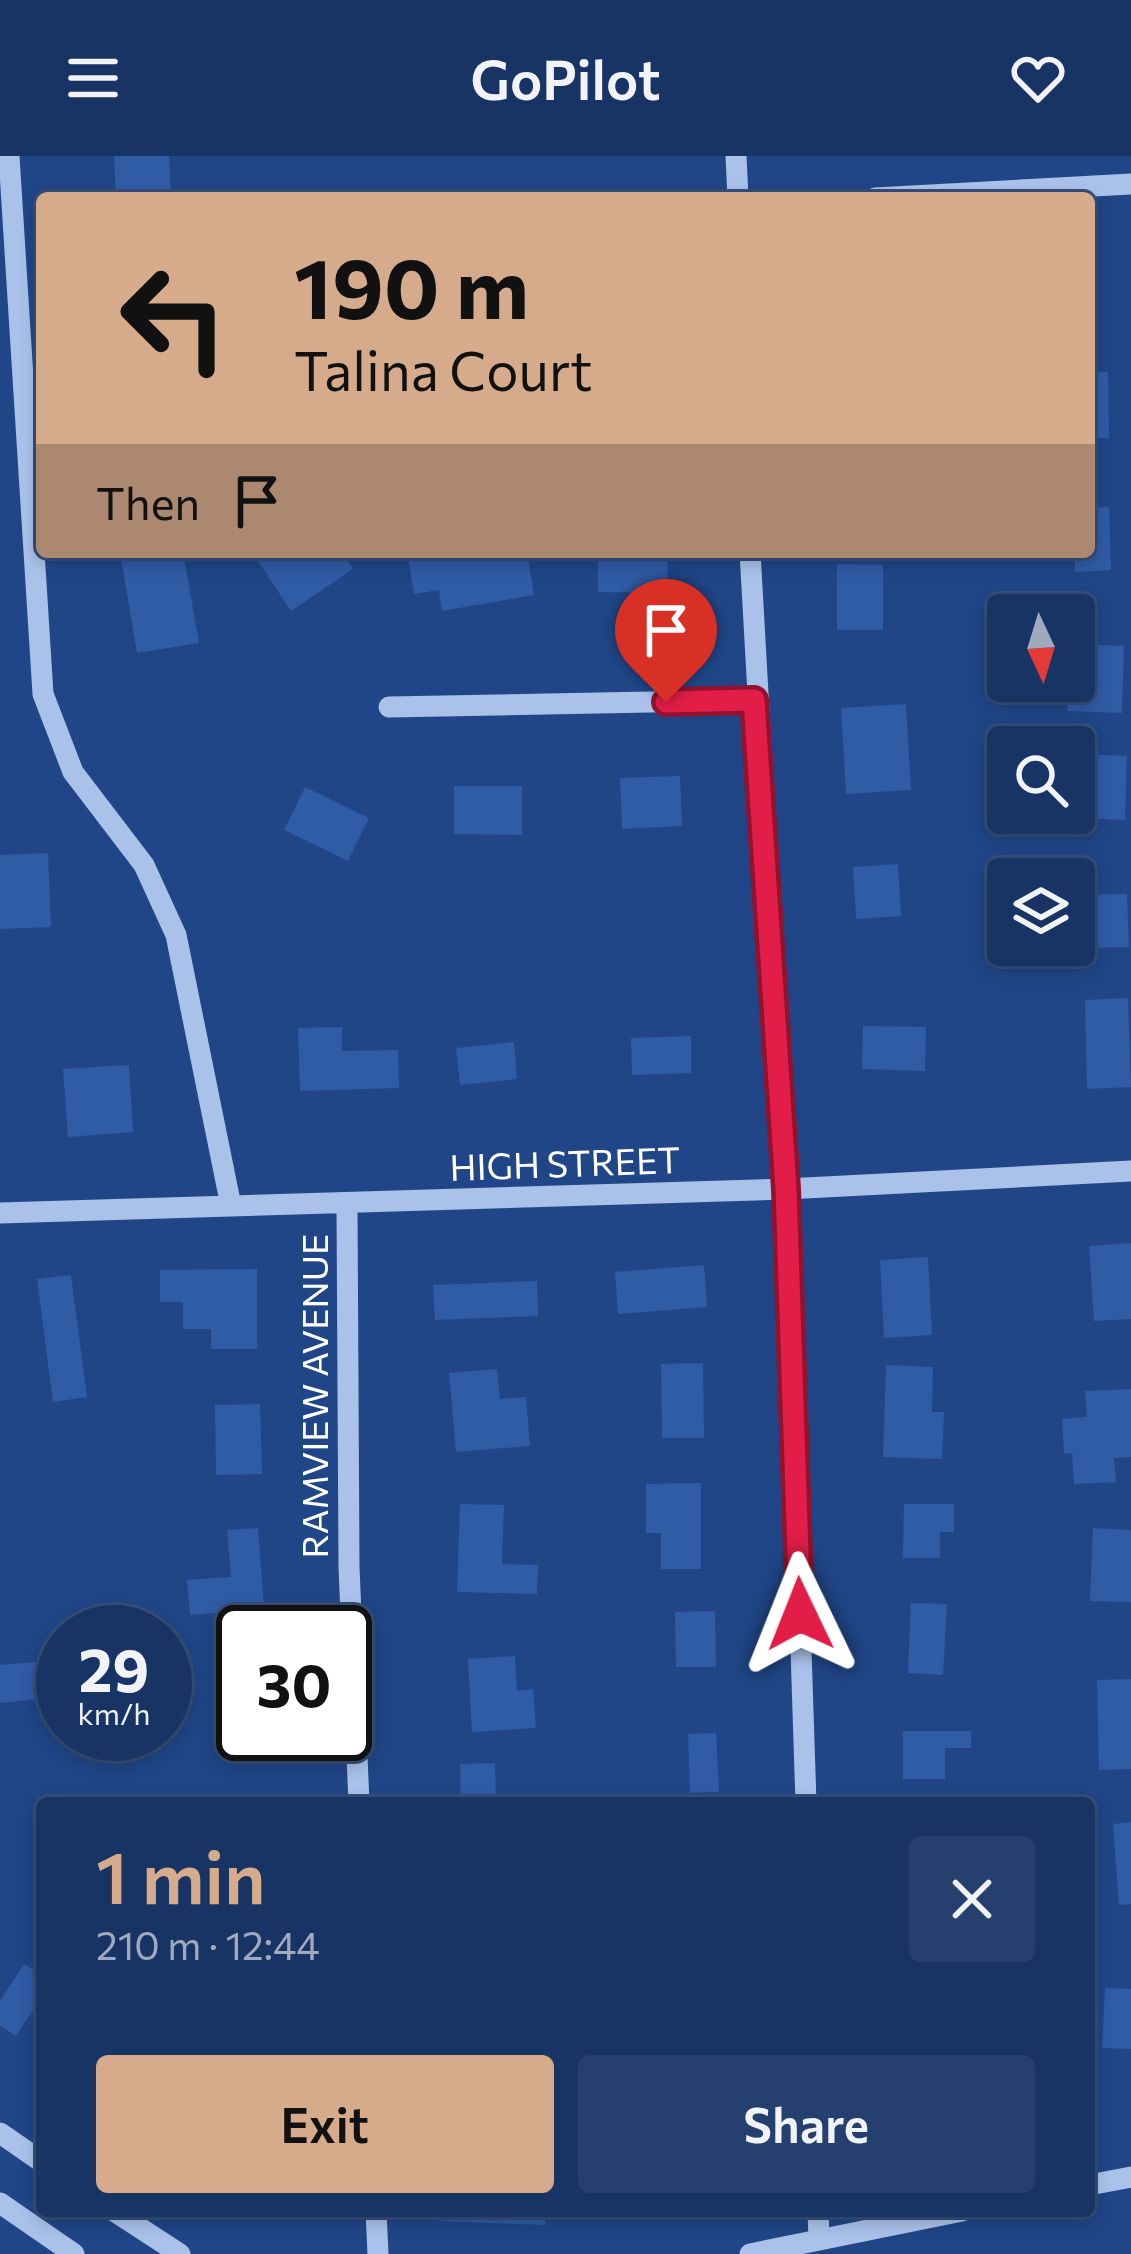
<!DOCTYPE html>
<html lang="en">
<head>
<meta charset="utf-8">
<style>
	:root { --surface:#183465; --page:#253f6e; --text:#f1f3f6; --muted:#9faabf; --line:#364f79; --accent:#d6ab8b }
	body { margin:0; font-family:Commissioner,sans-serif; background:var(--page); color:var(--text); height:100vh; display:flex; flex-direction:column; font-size:45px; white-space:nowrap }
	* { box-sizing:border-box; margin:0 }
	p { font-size:39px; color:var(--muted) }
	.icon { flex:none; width:66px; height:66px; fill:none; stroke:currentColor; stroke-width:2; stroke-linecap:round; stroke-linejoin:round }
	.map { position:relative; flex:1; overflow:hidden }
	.details { position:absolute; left:36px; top:1641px; width:1059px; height:420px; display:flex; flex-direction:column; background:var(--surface); border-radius:12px; box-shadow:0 6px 18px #0003,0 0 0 3px var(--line) }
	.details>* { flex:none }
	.top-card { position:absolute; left:36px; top:36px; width:1059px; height:366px; border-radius:12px; box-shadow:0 6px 18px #0003,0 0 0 3px var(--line); background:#d6ab8b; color:#111; overflow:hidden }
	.needle { width:78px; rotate:176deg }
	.fabs { position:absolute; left:987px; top:438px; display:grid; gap:24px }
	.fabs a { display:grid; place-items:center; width:108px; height:108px; border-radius:12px; background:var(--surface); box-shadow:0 6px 18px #0003,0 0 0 3px var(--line); font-size:60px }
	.speed { position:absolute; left:36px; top:1449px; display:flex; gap:24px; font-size:60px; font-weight:700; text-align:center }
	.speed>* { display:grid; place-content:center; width:156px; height:156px; border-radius:50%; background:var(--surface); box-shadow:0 6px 18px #0003,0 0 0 3px var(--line); line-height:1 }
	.speed small { font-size:30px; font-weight:400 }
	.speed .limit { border:6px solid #111; border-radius:18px; background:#fff; color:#111 }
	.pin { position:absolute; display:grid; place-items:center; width:102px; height:102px; color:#fff; margin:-123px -51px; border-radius:50% 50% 50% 0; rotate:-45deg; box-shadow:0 0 12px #0007 }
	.pin .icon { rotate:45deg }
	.me { position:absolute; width:132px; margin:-66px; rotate:358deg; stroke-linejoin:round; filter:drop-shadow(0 0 9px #0008) }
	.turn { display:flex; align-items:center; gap:42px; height:252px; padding:0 60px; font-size:54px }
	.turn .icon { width:156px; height:156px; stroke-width:2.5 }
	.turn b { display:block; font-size:84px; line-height:102px }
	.then { display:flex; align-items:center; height:114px; padding:0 60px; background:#0003; gap:24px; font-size:45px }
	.round { display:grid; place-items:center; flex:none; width:126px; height:126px; border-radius:12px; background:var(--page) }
	.head { display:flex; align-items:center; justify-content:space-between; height:204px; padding:0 60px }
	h1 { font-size:72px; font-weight:600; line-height:90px; color:var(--accent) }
	.primary-button { display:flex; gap:24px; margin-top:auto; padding:24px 60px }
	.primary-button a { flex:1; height:138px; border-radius:12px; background:var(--accent); color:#111; font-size:48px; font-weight:600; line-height:138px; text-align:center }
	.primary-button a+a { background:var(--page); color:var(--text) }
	header { display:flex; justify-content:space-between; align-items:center; height:156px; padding:0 60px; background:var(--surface); font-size:54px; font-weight:600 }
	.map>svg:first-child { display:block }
	.building { fill:#305ba5 }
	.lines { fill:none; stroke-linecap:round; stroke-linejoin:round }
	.minor { stroke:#aac2ea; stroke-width:21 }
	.route-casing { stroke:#92132f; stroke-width:30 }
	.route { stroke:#e11d48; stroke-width:21 }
	.labels { text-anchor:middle; stroke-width:12; stroke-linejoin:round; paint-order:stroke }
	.street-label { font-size:36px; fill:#fff; stroke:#204687 }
</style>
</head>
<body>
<header><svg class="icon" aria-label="menu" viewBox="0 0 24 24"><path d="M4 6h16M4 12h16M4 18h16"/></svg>GoPilot<svg class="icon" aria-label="heart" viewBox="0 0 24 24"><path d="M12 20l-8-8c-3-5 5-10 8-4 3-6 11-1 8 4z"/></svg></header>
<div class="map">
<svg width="1131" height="2098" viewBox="0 0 1131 2098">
	<rect width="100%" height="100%" fill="#204687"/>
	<path class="building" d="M114,0H169L171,42H116Z
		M1089,216H1108L1109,282H1089Z
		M1109,351L1111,414L1075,416V396H1089V352Z
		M120,396H183L199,487L137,497Z
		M252,396H342L353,413L291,455Z
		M407,396H527L534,439L442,455L439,434L414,438Z
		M598,396H668L667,437L598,436Z
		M837,408L883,409V474H837Z
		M1074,488L1124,490L1122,557L1067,555Z
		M906,548L911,634L846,638L841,552Z
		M1082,598L1127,600L1125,664L1080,662Z
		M680,620L682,670L622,673L620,622Z
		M454,630H522V679L454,678Z
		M305,631L369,662L348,705L284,674Z
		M48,697L51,771L0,773V699Z
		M898,708L901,760L856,763L853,711Z
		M1127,738L1129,791L1086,792L1084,739Z
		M1128,842L1131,931L1087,933L1085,844Z
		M863,870L926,871L925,915L862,913Z
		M342,871V895L398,894L399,932L300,935L298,872Z
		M691,880V917L632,919L631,882Z
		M514,886L517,923L460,929L456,892Z
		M129,909L133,976L68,981L63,913Z
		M1131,1087V1163L1094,1165L1089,1090Z
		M928,1101L932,1179L884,1182L880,1104Z
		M704,1109L707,1151L618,1158L615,1116Z
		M257,1113V1193H211V1173H183V1146H160V1114Z
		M71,1119L87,1241L53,1246L37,1123Z
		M537,1125L538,1160L435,1164L433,1129Z
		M703,1207L704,1282H662L661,1208Z
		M886,1209L933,1211L932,1256H944L942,1303L883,1301Z
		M497,1213L500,1243L526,1241L530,1290L456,1296L449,1217Z
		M1131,1233V1301L1114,1302L1116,1326L1074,1328L1072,1297L1064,1298L1062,1263L1087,1261L1085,1235Z
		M260,1248L262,1318L216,1319L215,1249Z
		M701,1327V1413H661V1377H646V1328Z
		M460,1348L504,1349L502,1408L538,1409L537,1438L457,1436Z
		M904,1348H954V1376H940V1402H903Z
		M258,1372L264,1453L190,1459L187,1424L231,1421L227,1374Z
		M1093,1372L1131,1374V1446L1090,1445Z
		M911,1447L947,1448L943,1519L908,1517Z
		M715,1455L716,1511H676L675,1456Z
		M515,1500L517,1535L533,1533L536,1572L472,1576L468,1503Z
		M35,1506L39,1543L0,1547V1509Z
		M226,1520H243V1578H263V1591L228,1592Z
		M1131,1523V1613L1099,1614L1097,1524Z
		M903,1575H971V1592H945V1623H903Z
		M716,1577L719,1636L690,1637L688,1578Z
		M495,1607L496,1647H461L460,1608Z
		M264,1638V1647H207V1641Z
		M1131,1666V1748L1119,1749L1113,1668Z
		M24,1808L42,1819V1840L16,1880L0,1870V1845Z
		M1105,1832L1131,1833V1893L1102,1892Z
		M439,2055H546L545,2069L438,2065Z"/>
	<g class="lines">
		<path class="minor" d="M9,0L43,538L73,616L144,709L176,779L231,1050
			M736,0L738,42
			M875,42L1131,28
			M750,396L786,1033L806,1647
			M389,551L754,544
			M347,1049L349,1411L359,1647
			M0,1057L786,1033L1131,1015
			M0,1977L42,2006
			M1089,2029L1131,2021
			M0,2047L74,2098
			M114,2055L180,2098
			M376,2055L378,2098
			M818,2055L819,2084
			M750,2098L962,2055"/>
	</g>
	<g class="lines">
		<defs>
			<path id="route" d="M666,546L754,544L786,1033L800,1458"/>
		</defs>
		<use href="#route" class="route-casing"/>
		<use href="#route" class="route"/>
	</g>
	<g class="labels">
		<g class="street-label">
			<text transform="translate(565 1008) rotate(-2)" y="13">HIGH STREET</text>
			<text transform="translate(315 1240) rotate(-90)" y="13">RAMVIEW AVENUE</text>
		</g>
	</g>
</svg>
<div class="fabs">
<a><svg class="needle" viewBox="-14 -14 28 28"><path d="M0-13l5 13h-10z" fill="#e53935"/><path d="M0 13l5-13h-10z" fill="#9faabf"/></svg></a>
<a><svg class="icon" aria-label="search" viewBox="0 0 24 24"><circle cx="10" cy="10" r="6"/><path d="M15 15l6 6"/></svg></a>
<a><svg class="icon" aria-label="layers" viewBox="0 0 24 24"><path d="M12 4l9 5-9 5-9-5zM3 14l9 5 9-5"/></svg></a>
</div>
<div class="speed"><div>29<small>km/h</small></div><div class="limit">30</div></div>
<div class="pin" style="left:666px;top:546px;background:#d93025"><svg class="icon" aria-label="arrive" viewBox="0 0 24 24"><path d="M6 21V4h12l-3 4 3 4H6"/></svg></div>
<svg class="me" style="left:800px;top:1458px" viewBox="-20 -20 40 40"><path d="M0-17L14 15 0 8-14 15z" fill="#e11d48" stroke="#fff" stroke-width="4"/></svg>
<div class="top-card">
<div class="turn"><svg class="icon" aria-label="left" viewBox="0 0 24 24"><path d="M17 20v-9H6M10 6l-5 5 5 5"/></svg><div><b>190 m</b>Talina Court</div></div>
<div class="then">Then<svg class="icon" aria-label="arrive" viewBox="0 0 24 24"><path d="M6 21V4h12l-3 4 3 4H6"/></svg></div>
</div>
<section class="details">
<div class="head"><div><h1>1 min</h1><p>210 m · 12:44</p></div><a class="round"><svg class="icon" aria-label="close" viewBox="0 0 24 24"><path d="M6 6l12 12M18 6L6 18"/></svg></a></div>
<div class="primary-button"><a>Exit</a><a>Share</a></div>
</section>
</div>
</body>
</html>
